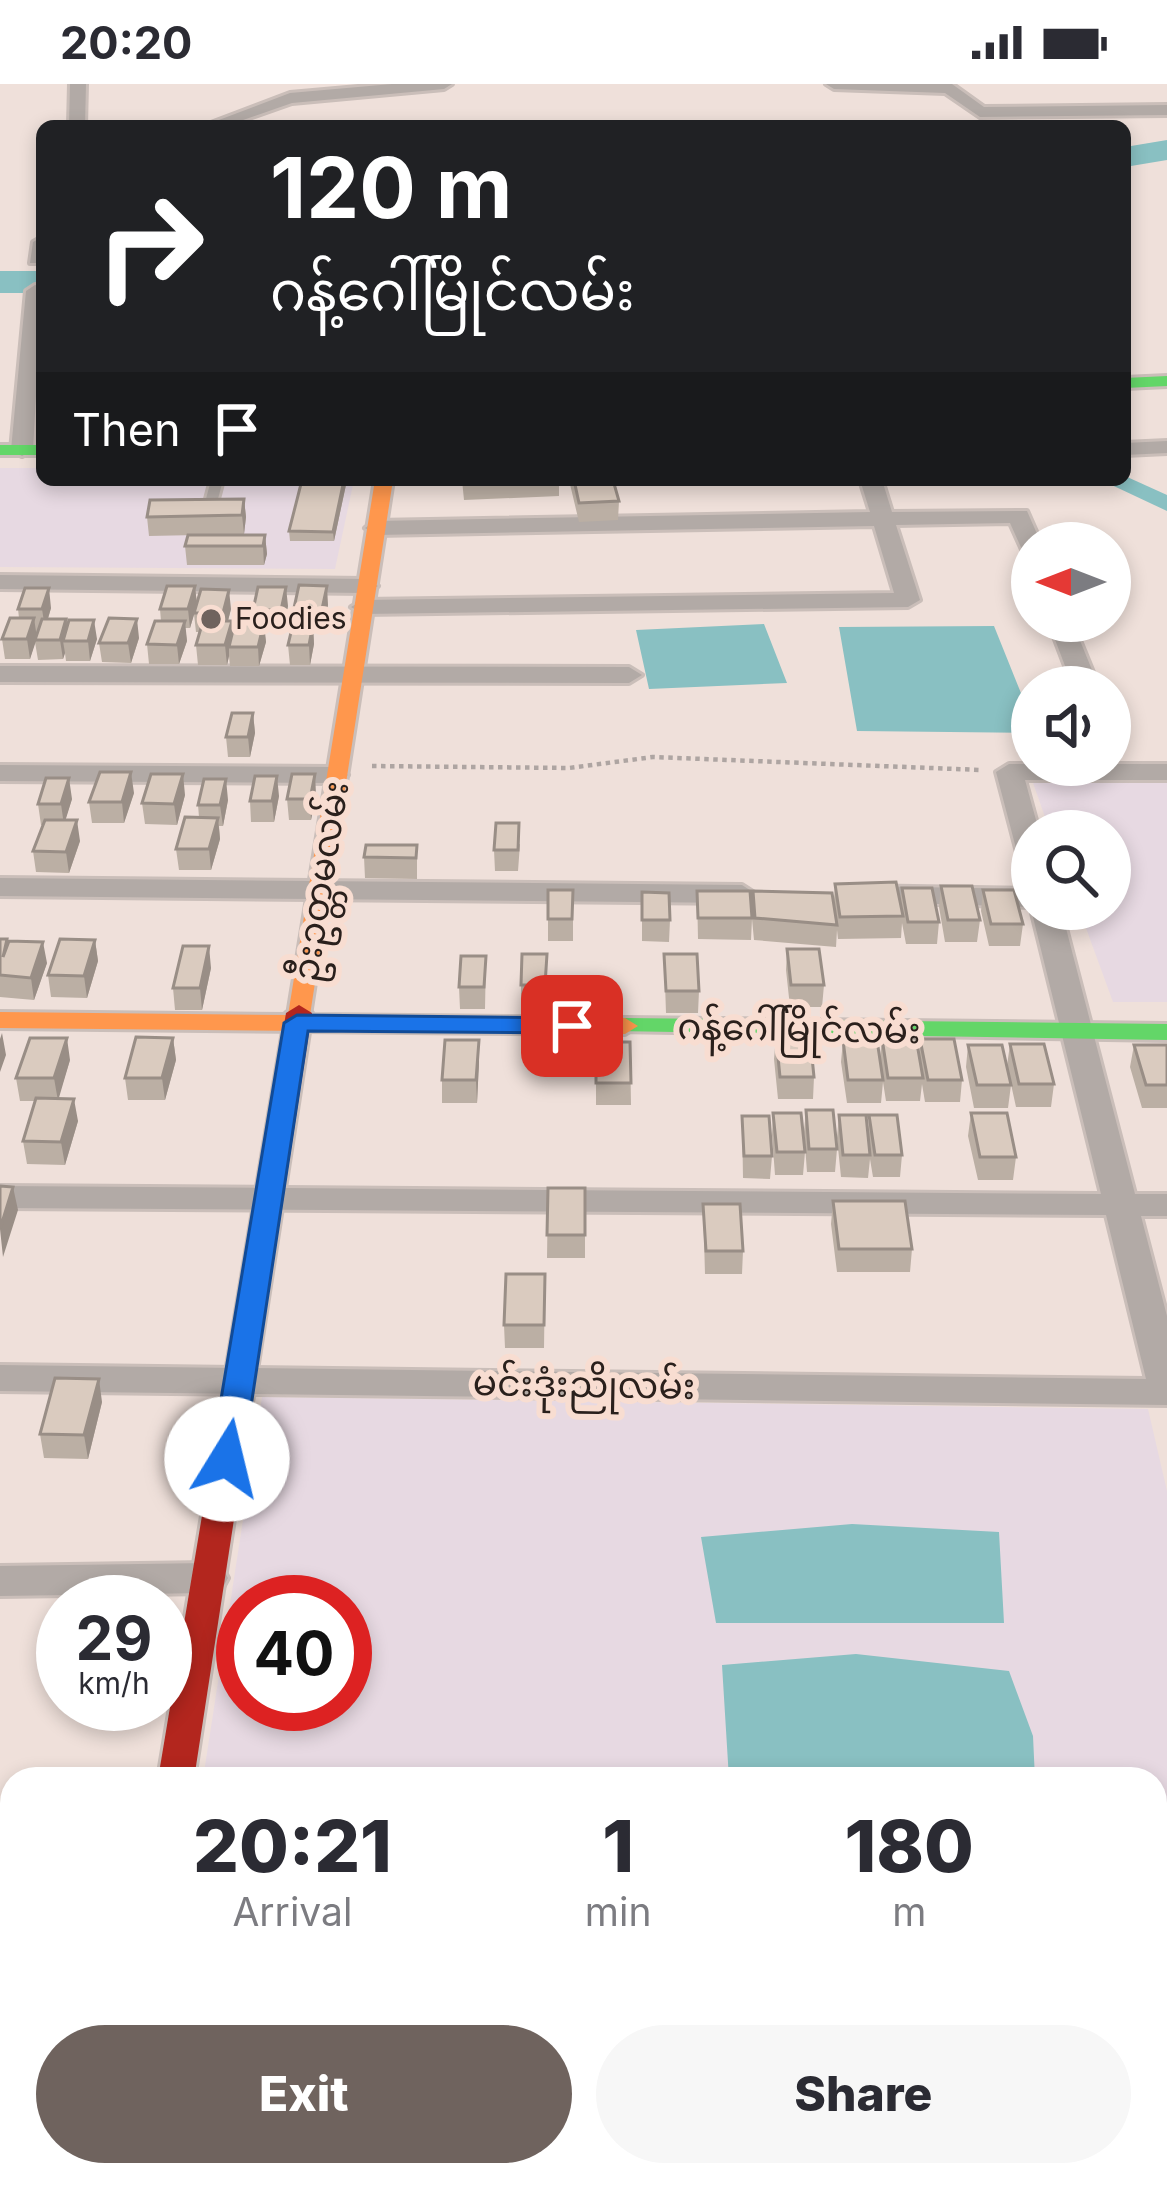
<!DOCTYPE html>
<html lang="en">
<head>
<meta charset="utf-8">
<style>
	:root { --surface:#fff; --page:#f7f7f7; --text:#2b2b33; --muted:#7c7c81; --accent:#6f635e }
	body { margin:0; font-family:Inter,"Noto Sans Myanmar",sans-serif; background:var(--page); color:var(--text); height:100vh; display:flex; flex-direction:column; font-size:45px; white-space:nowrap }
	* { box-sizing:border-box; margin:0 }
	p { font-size:39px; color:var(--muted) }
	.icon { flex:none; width:66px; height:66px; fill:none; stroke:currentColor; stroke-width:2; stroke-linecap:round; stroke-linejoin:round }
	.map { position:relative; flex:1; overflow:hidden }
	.details { position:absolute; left:0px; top:1683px; width:1167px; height:420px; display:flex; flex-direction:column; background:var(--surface); border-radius:36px 36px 0 0; box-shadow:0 6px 18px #0003 }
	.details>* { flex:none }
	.banner { position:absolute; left:36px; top:36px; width:1095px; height:366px; border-radius:18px; box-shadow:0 6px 18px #0003; background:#202124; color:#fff; overflow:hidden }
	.needle { width:78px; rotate:270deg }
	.tools { position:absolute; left:1011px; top:438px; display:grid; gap:24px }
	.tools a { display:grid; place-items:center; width:120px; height:120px; border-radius:50%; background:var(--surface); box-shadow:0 6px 18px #0003; font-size:60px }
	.speed { position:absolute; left:36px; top:1491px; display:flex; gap:24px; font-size:60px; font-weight:700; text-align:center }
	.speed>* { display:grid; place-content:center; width:156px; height:156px; border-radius:50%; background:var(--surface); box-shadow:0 6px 18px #0003; line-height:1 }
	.speed small { font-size:30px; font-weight:400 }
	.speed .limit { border:18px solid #d22; background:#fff; color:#111 }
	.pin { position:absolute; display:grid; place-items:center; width:102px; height:102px; color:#fff; margin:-51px; border-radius:24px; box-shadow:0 6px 18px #0006 }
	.me { position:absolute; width:132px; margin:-66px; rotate:9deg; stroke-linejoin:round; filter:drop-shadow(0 0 9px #0008) }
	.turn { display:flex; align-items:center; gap:42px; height:252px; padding:0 36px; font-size:54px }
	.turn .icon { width:156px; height:156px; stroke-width:2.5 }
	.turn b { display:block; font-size:84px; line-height:102px }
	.then { display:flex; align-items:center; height:114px; padding:0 36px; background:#0003; gap:24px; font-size:45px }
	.eta { display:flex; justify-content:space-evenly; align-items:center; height:204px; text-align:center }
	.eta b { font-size:72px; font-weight:800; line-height:84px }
	.primary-button { display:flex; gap:24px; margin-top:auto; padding:24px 36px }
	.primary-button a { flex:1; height:138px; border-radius:72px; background:var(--accent); color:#fff; font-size:48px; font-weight:800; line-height:138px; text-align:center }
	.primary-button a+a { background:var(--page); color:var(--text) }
	.status { display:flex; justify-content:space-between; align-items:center; height:84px; padding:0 60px; background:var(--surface); direction:ltr }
	.status svg { height:33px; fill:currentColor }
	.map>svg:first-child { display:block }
	.education { fill:#e7d9e2; fill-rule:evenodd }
	.water { fill:#89c0c2 }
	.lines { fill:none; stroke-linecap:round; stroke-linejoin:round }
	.canal { fill:#89c0c2; fill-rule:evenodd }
	.river { fill:#89c0c2; fill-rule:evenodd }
	.lane-casing { stroke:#cabeb9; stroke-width:6 }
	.street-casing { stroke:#cabeb9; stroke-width:6 }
	.fast-casing { stroke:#cabeb9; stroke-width:6 }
	.slow-casing { stroke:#cabeb9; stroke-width:6 }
	.jam-casing { stroke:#cabeb9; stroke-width:6 }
	.path { stroke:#aea5a2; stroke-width:4.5; stroke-dasharray:4.5 4.5; stroke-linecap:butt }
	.lane { fill:#b2aaa6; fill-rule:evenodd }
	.street { fill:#b2aaa6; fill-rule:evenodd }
	.fast { fill:#63d668; fill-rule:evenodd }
	.slow { fill:#ff974d; fill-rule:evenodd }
	.jam { fill:#b3261e; fill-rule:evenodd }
	.wall { fill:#bbafa4 }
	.shaded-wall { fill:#998e86 }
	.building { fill:#dacbbf; stroke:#998e86; stroke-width:3 }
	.route { fill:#1a73e8; stroke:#114b97; stroke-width:3 }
	.poi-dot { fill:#6f635e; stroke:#f8ddd1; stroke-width:4.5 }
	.labels { text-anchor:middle; stroke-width:12; stroke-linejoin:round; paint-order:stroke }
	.far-poi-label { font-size:30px; fill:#2a201c; stroke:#f8ddd1; text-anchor:start }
	.street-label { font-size:36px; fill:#2a201c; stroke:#f8ddd1 }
</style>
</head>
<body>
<div class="status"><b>20:20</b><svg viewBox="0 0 49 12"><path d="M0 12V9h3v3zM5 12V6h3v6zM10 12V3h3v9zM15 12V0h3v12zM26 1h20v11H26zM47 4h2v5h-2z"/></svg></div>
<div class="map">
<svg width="1167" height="2103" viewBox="0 0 1167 2103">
	<rect width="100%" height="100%" fill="#efe0da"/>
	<path class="education" d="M0,384H42V396H354L335,485L0,483Z
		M1032,696L1167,698V918H1113L1079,825H1110V747H1050Z
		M262,1313L1148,1325L1167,1407V2103H139L141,2091H1155V1695H203ZM243,1518H345V1620H243Z"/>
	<path class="water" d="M764,540L787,599L649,605L636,546Z
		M994,542L1031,634V649L857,647L839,543Z
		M852,1440L999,1448L1004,1539H716L701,1453Z
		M856,1570L1009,1587L1033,1652L1035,1695H729L722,1581Z"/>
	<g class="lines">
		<path class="canal" d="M1125,392L1167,411V427L1101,396Z"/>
		<path class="river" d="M1167,56V76L1125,83V63Z
			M0,187H42V209H0Z"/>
		<defs>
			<path id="lane" d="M211,396H223L214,430L208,433L202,430Z"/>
			<path id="street" d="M70,0H86L85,42H69Z
				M392,0H452L444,5L292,19L226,42H203L290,9Z
				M826,0H952L984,23L1167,21V31L980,33L945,9L834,5Z
				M42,153V179H30L33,158Z
				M35,201L42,203L33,366L22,372L11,366L26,207Z
				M1167,357V369L1125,371V359Z
				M860,396H882L892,428L1027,427L1041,459H1032V472L1024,470L1010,439L896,441L920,516L908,523L363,530L351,523L363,516L894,509L874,442L376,451L365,444L376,437L870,428Z
				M0,491L366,495L378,502L366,509L0,505Z
				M1048,537H1072L1099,603H1073Z
				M0,582L629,583L642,591L629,599L0,598Z
				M1009,680H1167V696H1025L1039,747H1032V781L1018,772L996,688Z
				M0,681L334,683L348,691L334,699L0,697Z
				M0,794L742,801L756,810L742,819L0,812Z
				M854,802L1032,805V823L844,817L839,811Z
				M1031,825H1061L1135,1110H1167V1132H1141L1167,1232V1321L0,1307V1281L1146,1295L1106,1131L0,1124V1102L1101,1110Z
				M208,1479L222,1483L228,1494L222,1505L208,1509L0,1512V1482Z
				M0,1743H12V1781H0Z"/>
			<path id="fast" d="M1167,292V302L1125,304V294Z
				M0,361H42V371H0Z
				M625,934L1167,940V956L616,947L612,942L616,937Z"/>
			<path id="slow" d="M375,396H393L310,931L625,934L638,942L625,950L0,944V928L288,931Z
				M92,2091H134L132,2103H90Z"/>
			<path id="jam" d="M299,921L312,929L194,1695H158L286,929Z"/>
		</defs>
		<use href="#lane" class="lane-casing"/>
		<use href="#street" class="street-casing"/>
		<use href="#fast" class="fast-casing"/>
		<use href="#slow" class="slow-casing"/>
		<use href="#jam" class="jam-casing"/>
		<path class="path" d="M372,682L569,684L653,673L981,686"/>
		<use href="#lane" class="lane"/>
		<use href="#street" class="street"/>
		<use href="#fast" class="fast"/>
		<use href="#slow" class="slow"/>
		<use href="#jam" class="jam"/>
	</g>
	<path class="wall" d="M302,396H347L334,457H290L289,447Z
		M462,396H559V412L464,416Z
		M569,396H613L619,417L618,436L579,438Z
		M244,415L246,433L244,450L149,452L147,433Z
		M265,451L267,470L264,481H187L185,462Z
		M195,502L197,520L231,525L228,537H232L233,548L254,538L253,526L288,522L283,546H264L266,558L259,582H230L229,572L227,581H198L196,561L200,548H196L194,530L190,544H185L187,557L179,580H149L147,560L161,537L160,525Z
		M328,521L323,544H313L314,560L310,581H290L288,561L295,540L294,524Z
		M51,524L48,535H66L68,542L97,555L90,577H66L65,569L63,575L38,576L35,558L30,575H5L2,555L19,534L18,525Z
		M139,554L131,579L102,578L99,559Z
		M253,629L255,649L250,673H228L226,653Z
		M134,709L124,739H92L89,718Z
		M316,710L311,736H289L287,715Z
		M185,711L177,741L145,740L142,719Z
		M279,712L274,738H251L250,717Z
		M72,715L65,736L80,757L69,789L36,788L33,767L43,741H41L38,720Z
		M228,716L223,742H219L220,755L211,786H179L176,765L199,733L198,721Z
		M520,760L518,787H495L494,766Z
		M417,761V795L365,794L364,773Z
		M835,800L900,819L902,804L939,838L937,860H906L902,839L901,854L838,855L837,846L836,863L754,856L752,835L751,856L698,855L697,807L752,827L753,807L834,816Z
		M941,802L980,836L977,858H945L939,823Z
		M548,806H573V857H548Z
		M983,806L1023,840L1020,862H989L981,827Z
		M642,808L670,836L669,858L642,857Z
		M0,855H7V860L47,879L34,916L0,913Z
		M95,856L98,877L87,914L51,913L48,891Z
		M787,865L824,901L822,923H790L786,886Z
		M664,870L699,907L698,929H666Z
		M486,872L485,925H460L459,903Z
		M211,884L202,926H175L173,904Z
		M547,892L546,923H521V901Z
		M776,953L814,993L813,1015H778L774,975Z
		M173,954L176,976L165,1016H128L125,994Z
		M882,954L919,972L920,955L962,996L960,1018H925L922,1000L920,1017H886L883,998L881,1019H847L841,978L843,956L880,974Z
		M596,958H630L631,1021H596Z
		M1010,960L1054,1000L1051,1023H1016L1007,982Z
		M968,961L1011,1001L1008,1024H974L966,983Z
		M1134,961H1167V1024H1142L1130,983Z
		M70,976L58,1014L78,1037L65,1081L27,1080L23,1057L36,1017H20L16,994Z
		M479,978L477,1019H442V996Z
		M806,1026L837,1065L835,1088H807L804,1048Z
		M773,1029L805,1068L803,1091H775L772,1051Z
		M971,1029L1016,1073L1013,1096H978L968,1052Z
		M839,1031L868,1048L869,1031L902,1071L900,1093H873L870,1075L868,1094L841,1093L837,1054Z
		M742,1032L772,1072L770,1095L743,1094Z
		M548,1104H585V1174H547Z
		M833,1117L912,1165L910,1188H837L831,1140Z
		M703,1120L743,1167L742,1190H705Z
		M545,1190L544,1264H505L504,1241Z
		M102,1318L88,1375L44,1374L40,1350Z
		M1155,1807L1167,1808V1901H1155Z
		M994,2091H1107L1109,2103H995Z"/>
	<path class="shaded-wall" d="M344,396H347L334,457L333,448Z
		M244,415L246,433L244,450L242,431Z
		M265,451L267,470L264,481L263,462Z
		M195,502L197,521L190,544L188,525Z
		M327,502L328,521L323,544L322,525Z
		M286,503L288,522L283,546L281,526Z
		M49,504L51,524L45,544L42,525Z
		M229,506L231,525L225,548L223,529Z
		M34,534L37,554L30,575L27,555Z
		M66,535L69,554L63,557L65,569L63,575L60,556Z
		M137,535L139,554L131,579L128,559Z
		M94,536L97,555L90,577L88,557Z
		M185,537L187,557L179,580L177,561Z
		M232,537L233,557L229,563V572L227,581L225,561Z
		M264,538L266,558L259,582L258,563Z
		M313,540L314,560L310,581L309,561Z
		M253,629L255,649L250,673L248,653Z
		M131,688L134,709L124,739L122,718Z
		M183,690L185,711L177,741L174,720Z
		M315,690L316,710L311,736L310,715Z
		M277,692L279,712L274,738L272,717Z
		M69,694L72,715L64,741L61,720Z
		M226,695L228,716L223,742L220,721Z
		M218,734L220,755L211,786L209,765Z
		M77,736L80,757L69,789L66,768Z
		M95,856L98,877L87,914L84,892Z
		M43,858L47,879L34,916L31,894Z
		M209,862L211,884L202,926L200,904Z
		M2,949L6,971L0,988V955Z
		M67,954L70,976L58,1017L54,994Z
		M173,954L176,976L165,1016L162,994Z
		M479,956V978L477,1019L476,996Z
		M74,1015L78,1037L65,1081L61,1058Z
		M13,1103L18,1126L3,1173L0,1145Z
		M99,1295L102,1318L88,1375L84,1351Z"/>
	<path class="building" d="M302,396H344L333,448L289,447Z
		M574,396H613L619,417L579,419Z
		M244,415L242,431L147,433L150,416Z
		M188,451H265L263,462H185Z
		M299,501L327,502L322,525L294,524Z
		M167,502H195L188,525H160Z
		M258,503H286L281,526H253Z
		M25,504H49L42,525H18Z
		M201,505L229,506L223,529H194Z
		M10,534H34L27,555H2Z
		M109,534L137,535L128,559H99Z
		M42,535H66L60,556H35Z
		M69,536H94L88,557H63Z
		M155,537H185L177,561L147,560Z
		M203,537H232L225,561H196Z
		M235,538H264L258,563H229Z
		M293,540H313L309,561H288Z
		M232,629H253L248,653H226Z
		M100,688H131L122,718H89Z
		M151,690H183L174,720L142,719Z
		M292,690H315L310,715H287Z
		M255,692H277L272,717H250Z
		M46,694H69L61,720H38Z
		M204,695H226L220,721H198Z
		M185,733L218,734L209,765H176Z
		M45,736H77L66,768L33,767Z
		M496,739H519L518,766H494Z
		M366,761H417L416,774L364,773Z
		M896,798L903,832L840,833L835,800Z
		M941,802H972L980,836H948Z
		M902,804H932L939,838H908Z
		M548,806H573L572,835H548Z
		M983,806H1014L1023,840H991Z
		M697,807H750L752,834H698Z
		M753,807L832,809L837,841L755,834Z
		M642,808L669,809L670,836H642Z
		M0,855H7L3,873L9,857L43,858L31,894L0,891Z
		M60,855L95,856L84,892L48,891Z
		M183,862H209L200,904H173Z
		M787,865H819L824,901H791Z
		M522,870H547L545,901H521Z
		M664,870H697L699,907H666Z
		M461,872H486L484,903H459Z
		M136,953L173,954L162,994H125Z
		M776,953H810L814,993H780Z
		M30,954H67L54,994H16Z
		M882,954H916L923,994H888Z
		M920,955H954L962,996H928Z
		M445,956H479L476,996H442Z
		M843,956H877L883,996H848Z
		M596,958H630L631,999H596Z
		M1010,960H1044L1054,1000H1019Z
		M968,961H1002L1011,1001H977Z
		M1134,961H1167V1001H1146Z
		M36,1014L74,1015L61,1058L23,1057Z
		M806,1026H833L837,1065H809Z
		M773,1029H801L805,1068H777Z
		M971,1029H1007L1016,1073H980Z
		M839,1031H866L870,1071H843Z
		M869,1031H897L902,1071H875Z
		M742,1032H769L772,1072H744Z
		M0,1102L13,1103L0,1145Z
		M548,1104H585V1151H547Z
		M833,1117H905L912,1165H839Z
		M703,1120H740L743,1167H706Z
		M506,1190H545L544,1241H504Z
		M55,1294L99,1295L84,1351L40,1350Z
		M1155,1807L1167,1808V1866H1155Z
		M753,2091H871L872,2103H753Z
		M1004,2091H1107L1109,2103H1006Z"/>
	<path class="route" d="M297,931L572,934L585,942L572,949L308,947L243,1375L238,1383H216L211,1375L284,939Z"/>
	<circle class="poi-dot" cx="211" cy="535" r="12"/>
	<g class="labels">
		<g class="far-poi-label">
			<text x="235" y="545">Foodies</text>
		</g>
		<g class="street-label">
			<text transform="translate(320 797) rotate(-81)" y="13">ဦးဥတ္တမလမ်း</text>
			<text transform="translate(799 944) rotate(1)" y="13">ဂန့်ဂေါ်မြိုင်လမ်း</text>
			<text transform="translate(584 1300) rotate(1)" y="13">မင်းဒုံးညိုလမ်း</text>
		</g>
	</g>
</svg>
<div class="tools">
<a><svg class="needle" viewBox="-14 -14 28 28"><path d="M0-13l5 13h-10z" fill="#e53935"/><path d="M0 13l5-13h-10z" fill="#7c7c81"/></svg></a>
<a><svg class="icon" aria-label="sound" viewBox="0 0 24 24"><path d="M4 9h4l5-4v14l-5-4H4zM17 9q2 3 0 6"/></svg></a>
<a><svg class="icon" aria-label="search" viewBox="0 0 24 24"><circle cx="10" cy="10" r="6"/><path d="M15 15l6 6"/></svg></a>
</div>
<div class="speed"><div>29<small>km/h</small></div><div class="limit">40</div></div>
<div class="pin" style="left:572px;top:942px;background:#d93025"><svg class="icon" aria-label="arrive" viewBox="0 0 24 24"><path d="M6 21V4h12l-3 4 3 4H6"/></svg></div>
<svg class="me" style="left:227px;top:1375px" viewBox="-20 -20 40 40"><circle r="19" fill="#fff"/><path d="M0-13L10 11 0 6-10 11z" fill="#1a73e8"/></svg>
<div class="banner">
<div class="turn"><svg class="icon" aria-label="right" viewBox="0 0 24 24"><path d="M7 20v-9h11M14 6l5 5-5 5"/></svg><div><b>120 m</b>ဂန့်ဂေါ်မြိုင်လမ်း</div></div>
<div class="then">Then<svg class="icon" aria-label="arrive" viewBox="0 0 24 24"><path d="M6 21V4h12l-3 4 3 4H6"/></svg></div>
</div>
<section class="details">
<div class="eta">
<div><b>20:21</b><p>Arrival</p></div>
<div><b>1</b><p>min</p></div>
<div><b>180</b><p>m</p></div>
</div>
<div class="primary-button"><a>Exit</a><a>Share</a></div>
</section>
</div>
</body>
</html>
